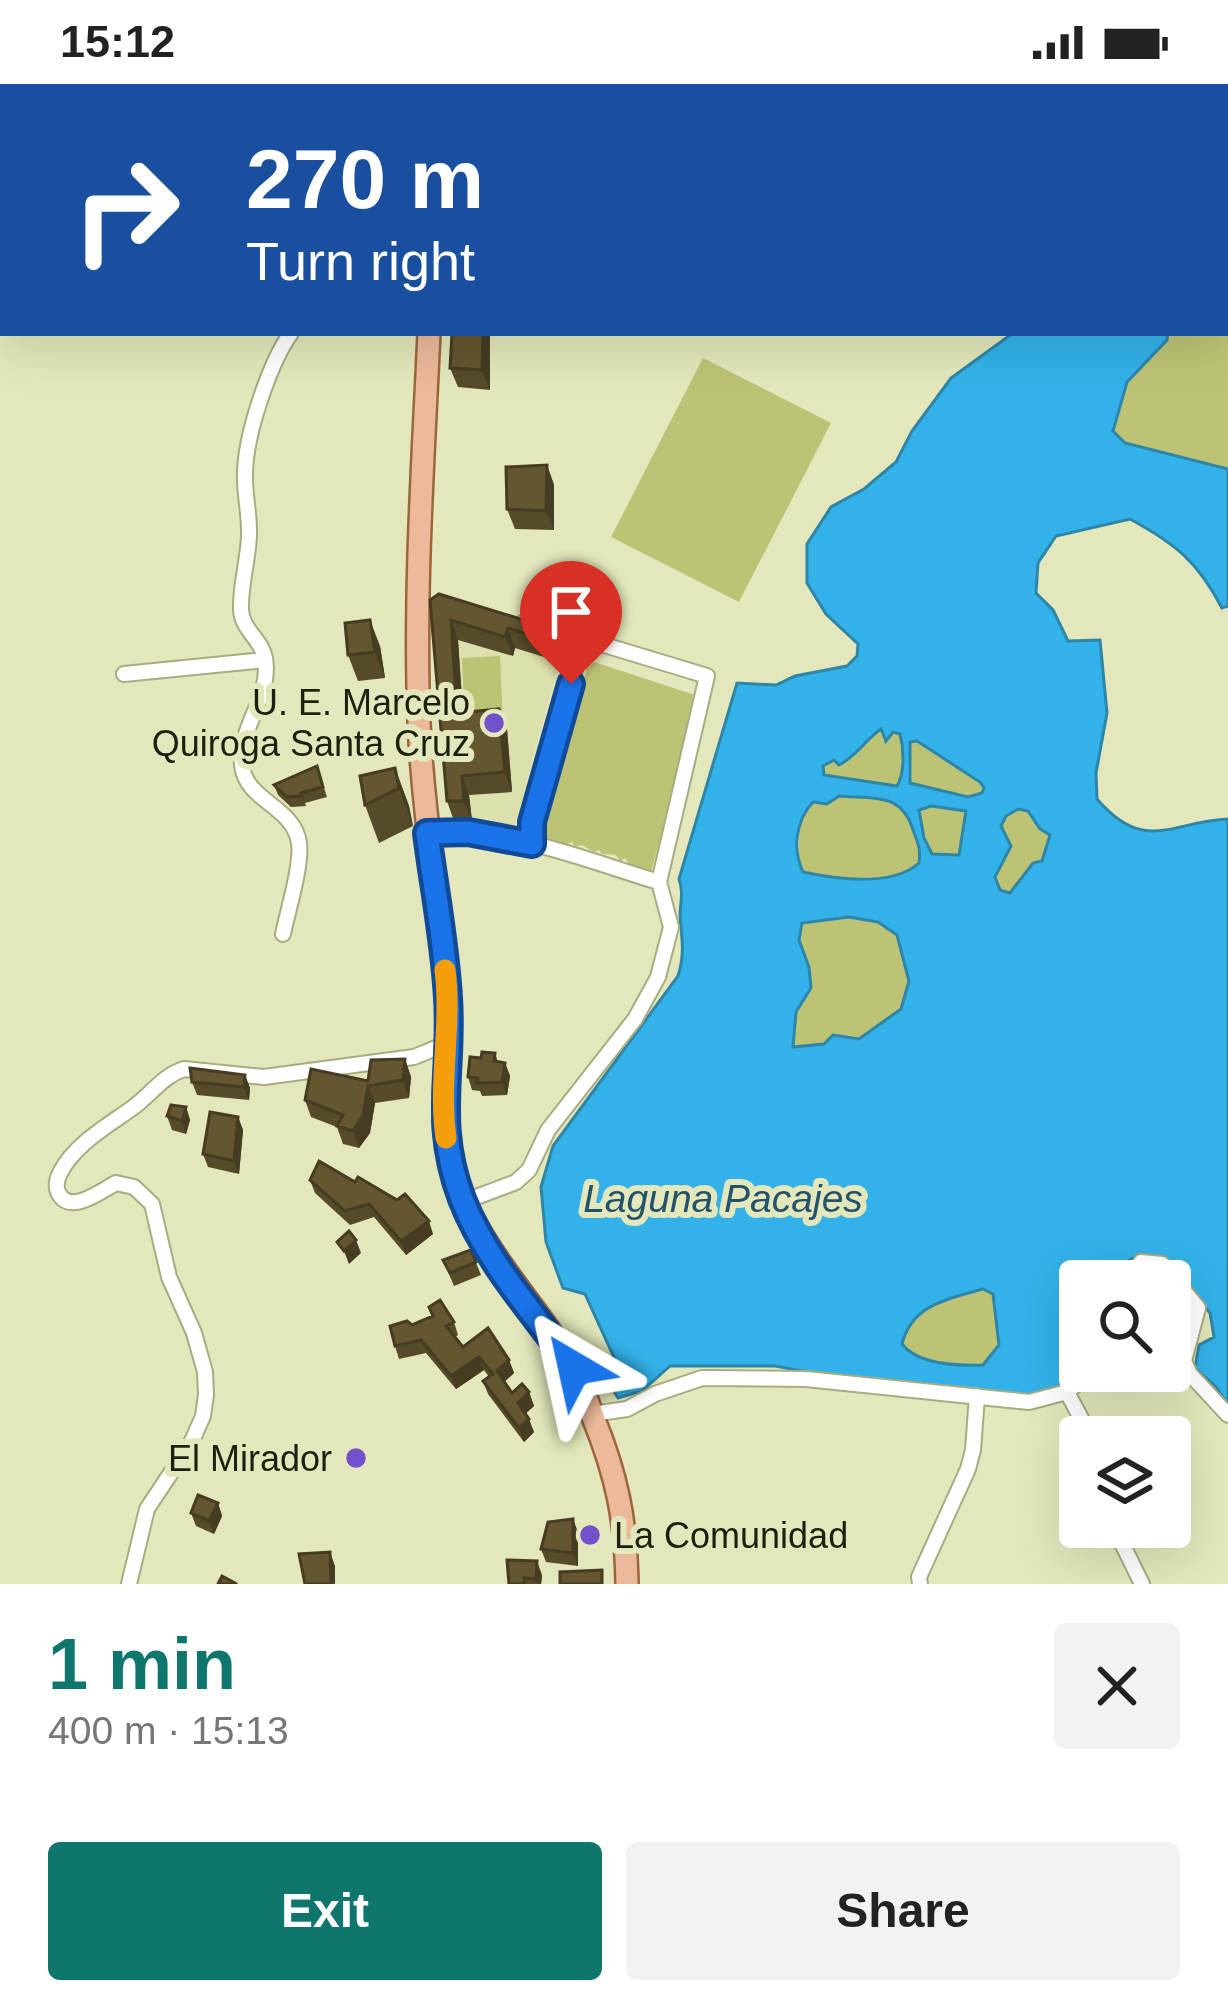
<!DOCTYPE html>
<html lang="en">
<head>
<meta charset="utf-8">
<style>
	:root { --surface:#fff; --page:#f2f2f2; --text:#222; --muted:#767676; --accent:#0f766e }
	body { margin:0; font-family:Helvetica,sans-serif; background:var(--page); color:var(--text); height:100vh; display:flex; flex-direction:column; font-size:45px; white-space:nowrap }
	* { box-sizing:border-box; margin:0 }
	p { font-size:39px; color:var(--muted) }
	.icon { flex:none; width:66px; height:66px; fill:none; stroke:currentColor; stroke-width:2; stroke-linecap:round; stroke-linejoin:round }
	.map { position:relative; height:1500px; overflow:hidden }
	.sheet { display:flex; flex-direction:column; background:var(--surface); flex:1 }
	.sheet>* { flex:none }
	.top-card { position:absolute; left:0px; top:0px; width:1230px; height:252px; box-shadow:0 12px 48px #0002; background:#1a4fa0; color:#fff; overflow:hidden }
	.controls { position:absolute; left:1059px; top:1176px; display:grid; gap:24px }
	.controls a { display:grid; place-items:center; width:132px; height:132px; border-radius:12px; background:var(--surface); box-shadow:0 12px 48px #0002; font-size:60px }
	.pin { position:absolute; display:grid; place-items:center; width:102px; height:102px; color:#fff; margin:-123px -51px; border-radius:50% 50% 50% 0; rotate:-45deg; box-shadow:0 0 12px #0007 }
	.pin .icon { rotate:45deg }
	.me { position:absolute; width:132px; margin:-66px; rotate:324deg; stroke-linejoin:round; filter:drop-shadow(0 0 9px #0008) }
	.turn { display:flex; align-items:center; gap:42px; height:252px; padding:0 48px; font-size:54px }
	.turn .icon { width:156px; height:156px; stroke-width:2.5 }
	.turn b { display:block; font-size:84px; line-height:102px }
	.round { display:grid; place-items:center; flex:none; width:126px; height:126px; border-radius:12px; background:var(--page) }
	.overview { display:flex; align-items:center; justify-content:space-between; height:204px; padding:0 48px }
	h1 { font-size:72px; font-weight:800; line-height:90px; color:var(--accent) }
	.cta { display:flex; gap:24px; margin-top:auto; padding:24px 48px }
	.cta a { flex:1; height:138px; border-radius:12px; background:var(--accent); color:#fff; font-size:48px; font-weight:800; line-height:138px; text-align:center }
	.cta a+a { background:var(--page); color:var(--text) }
	.status { display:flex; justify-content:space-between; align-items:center; height:84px; padding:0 60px; background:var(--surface); direction:ltr }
	.status svg { height:33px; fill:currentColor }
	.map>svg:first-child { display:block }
	.built { fill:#dbe0ac }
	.green { fill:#bdc375 }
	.water { fill:#33b2e9; stroke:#2d86a8; stroke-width:3; fill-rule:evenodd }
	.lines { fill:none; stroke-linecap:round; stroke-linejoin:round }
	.street-casing { stroke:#a8ac81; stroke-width:18 }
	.secondary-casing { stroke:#a8ac81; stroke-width:22 }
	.primary-casing { stroke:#9c663d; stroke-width:26 }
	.street { stroke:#fff; stroke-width:14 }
	.secondary { stroke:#f6dccc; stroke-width:18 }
	.primary { stroke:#ecba9a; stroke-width:21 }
	.wall { fill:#554a29 }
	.shaded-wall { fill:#453c22 }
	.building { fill:#635630; stroke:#453c22; stroke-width:3 }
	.route-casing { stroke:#114b97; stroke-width:30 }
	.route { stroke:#1a73e8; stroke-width:21 }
	.slow { stroke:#f59e0b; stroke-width:21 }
	.poi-dot { fill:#7351cb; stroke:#e3e7bb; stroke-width:4.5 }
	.labels { text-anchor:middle; stroke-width:12; stroke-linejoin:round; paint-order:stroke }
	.poi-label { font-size:36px; fill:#1e1f0f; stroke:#e3e7bb; text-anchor:end }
	.water-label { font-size:39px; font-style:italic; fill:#23536b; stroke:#e3e7bb }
</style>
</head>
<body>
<div class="status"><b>15:12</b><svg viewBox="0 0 49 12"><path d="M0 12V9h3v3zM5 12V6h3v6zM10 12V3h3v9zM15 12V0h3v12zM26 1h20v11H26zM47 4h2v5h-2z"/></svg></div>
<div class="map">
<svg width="1228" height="1500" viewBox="0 0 1228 1500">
	<rect width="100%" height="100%" fill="#e3e7bb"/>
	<path class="built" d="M446,529L563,565L513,747L454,738L447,667Z"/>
	<path class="green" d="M1228,201V385L1125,359L1113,347L1127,298L1167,256L1168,249H1227Z
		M703,274L831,339L739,518L611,453Z
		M500,572L503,641L465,643L462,574Z
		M594,578L701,613L650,791L634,787L625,774L620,777L616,771L602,770L599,766L594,768L582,761L575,763L572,758L560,764L548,760L544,753L587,584Z
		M882,645L899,650C904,664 905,689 897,702L824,691L822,683Z
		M910,657C928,657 970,691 985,704L982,710L968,713L909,699Z
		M839,712C871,715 900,708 912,743C917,758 921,762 919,779C891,803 836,795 802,788C797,776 799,771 799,758C800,723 804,720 839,712Z
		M931,722L966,727L960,771L932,770L924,754L919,726Z
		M1018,725L1029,727L1050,750L1042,777L1033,780L1010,809L999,806L995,793L1011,763L1001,742L1005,732Z
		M849,833L878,838L897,851L909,897L901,925L859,955L833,951L825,960L792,963L796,928L811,904L809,883L799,856L801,839Z
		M926,938L930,960C915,983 893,990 872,969Z
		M984,1205L993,1210L999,1261L983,1281C957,1282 919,1281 902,1260C912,1220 948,1215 984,1205Z"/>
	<path class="water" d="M1013,249H1168L1167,256L1127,298L1113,347L1125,359L1228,385V522L1222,524C1198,478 1176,460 1130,435L1056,452L1038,479L1036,509L1053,526L1068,557L1100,556L1107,629L1096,689L1097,715C1145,771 1172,737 1228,735V1321L1216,1303L1195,1284L1199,1261L1214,1253L1210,1229L1161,1173L1137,1172L1121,1181L1119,1197H1080L1081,1287L1044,1313L866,1299L775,1282H670L642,1307L618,1314L604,1291L616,1278L585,1210L563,1204L546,1158L541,1103L553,1062L678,892C685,870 682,855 680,833C680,818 684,810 679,795L737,599L776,601L795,592L847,582L857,572L858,560L826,530L807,499V460L831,423L864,405L896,378L912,347L951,294ZM881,645L886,657L893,648L900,650C904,665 905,689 897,702L824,691L823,682L834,676L839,681C858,671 864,657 881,645ZM917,657L980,698L984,704L982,709L968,713L910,699V658ZM839,712C871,715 900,708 912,743C917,758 921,762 919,779C892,803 836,795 803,788C792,765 796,736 813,718L827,720ZM931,722L966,727L959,771L932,770L924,754L919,726ZM1018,725L1028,727L1040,745L1050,751L1042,777L1033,779L1010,809L1000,806L995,793L1011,762L1001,742L1006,732ZM849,833L878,838L897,851L909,897L901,925L859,955L833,951L824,960L793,963L796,928L811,904L809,883L799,856L802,839ZM983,1205L993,1210L999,1261L983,1281C957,1282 918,1281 902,1260C912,1220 948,1215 983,1205Z"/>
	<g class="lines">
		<defs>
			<path id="street" d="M981,0L982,3
				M124,590L265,576
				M427,749C505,742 585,776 659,798
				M532,760V738L584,554
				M283,850C288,826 302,781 299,759C294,722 245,717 242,681C238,643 272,613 265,574C262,556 242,546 241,526C240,502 248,477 249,452C250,431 244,410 245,388C246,350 269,280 291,249
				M463,1118L516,1098L529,1086L548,1046L635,935L658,893L671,843L659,798L707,592L525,537
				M1132,1197L1141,1178L1162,1180L1198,1224L1184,1277L1190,1290L1228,1331
				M1067,1308L1091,1353
				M592,1330L627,1325L655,1310L702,1294L806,1295L1029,1318L1067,1308L1092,1287
				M1114,1443L1142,1500
				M129,1500L147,1425L192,1357L203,1332L206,1311L205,1288L194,1249L169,1193L152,1120L134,1103L116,1099C101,1107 69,1132 58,1108C55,1101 57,1095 60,1089C74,1061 107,1042 131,1025C150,1012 162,992 184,985L264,993L414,973L448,959
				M920,1500L919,1493L968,1385L973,1366L977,1312"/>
			<path id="secondary" d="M664,0L668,3
				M1219,3L1228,1"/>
			<path id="primary" d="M389,0L390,3
				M429,249C423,379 414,509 419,639C423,730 439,819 448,910C453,964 436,1019 449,1073C469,1157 530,1211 573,1282C581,1297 587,1316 593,1333C617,1392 626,1436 627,1500"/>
		</defs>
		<use href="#street" class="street-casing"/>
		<use href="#secondary" class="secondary-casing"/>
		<use href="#primary" class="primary-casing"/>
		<use href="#street" class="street"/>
		<use href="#secondary" class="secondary"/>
		<use href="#primary" class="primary"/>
	</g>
	<path class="wall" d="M452,249H490V306L458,303L450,284Z
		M547,381L554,401V446L515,445L507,425Z
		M430,516L540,541L548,560L544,573L515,564L513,572L458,556L463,628L507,645L512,708L469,711L472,737H454L447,717Z
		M380,562L385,594L358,597L348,571Z
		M317,682L327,713L305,719L306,722L291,723L278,711L274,701Z
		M395,684L409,722L413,742L379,759L365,721Z
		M495,969L498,978L505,979L510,992L507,1011L482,1012L480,1007L472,1006L468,993L481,974Z
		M405,975L411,993L409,1014L375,1019L370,1049L359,1064L343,1060L337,1043L311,1033L305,1016L368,997Z
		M245,991L250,1004L249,1016L197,1011L192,998Z
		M186,1023L190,1036L186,1050L172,1046L167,1032Z
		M238,1033L243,1046L239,1090L208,1083L203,1070Z
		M319,1077L433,1150L406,1171L374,1133L350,1141L315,1109L310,1096Z
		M471,1166L481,1191L454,1202L443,1176Z
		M429,1223L454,1238L458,1251L455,1253L463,1263L509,1276L514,1289L504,1298L512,1309L529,1308L534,1322L525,1330L534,1348L524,1358L488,1310L483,1297L489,1293L484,1286L456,1305L426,1269L399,1275L395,1262L412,1241L432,1232Z
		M218,1419L222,1432L214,1450L196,1442L191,1429Z
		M578,1448V1482L546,1478L541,1465Z
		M542,1491L541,1500H509Z"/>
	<path class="shaded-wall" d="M483,249H490V306L482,286Z
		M547,381L554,401V446L546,427Z
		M370,536L380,562L385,594L375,568Z
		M451,536L458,556L464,649L457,629Z
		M540,541L548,560L544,573L536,553Z
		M508,544L515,564L513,572L505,553Z
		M499,625L507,645L512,708L505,688Z
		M395,684L409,722L413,742L399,704Z
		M462,692L469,711L472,737L464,717Z
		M405,975L411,993L409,1014L403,996Z
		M505,979L510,992L507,1011L502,998Z
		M245,991L250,1004L249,1016L244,1003Z
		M368,1002L375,1019L370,1049L359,1064L353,1047Z
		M186,1023L190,1036L186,1050L182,1037Z
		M238,1033L243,1046L239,1090L234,1077Z
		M429,1137L433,1150L406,1171L401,1157Z
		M356,1156L361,1169L349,1180L344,1167Z
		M479,1273L484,1286L456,1305L451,1292Z
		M509,1276L514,1289L502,1300L497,1287Z
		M529,1308L534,1322L523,1332L518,1319Z
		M529,1335L534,1348L524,1358L519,1344Z
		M218,1419L222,1432L214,1450L209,1437Z
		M573,1435L578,1448V1482L573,1469Z
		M330,1468L335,1482V1500H331Z
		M537,1477L542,1491L541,1500H538L536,1495Z"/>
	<path class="building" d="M1057,0H1081L1082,3H1057Z
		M452,249H483L482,286L450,284Z
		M547,381L546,427L507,425L506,383Z
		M439,510L540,541L536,553L508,544L505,553L451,536L457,629L499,625L505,688L462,692L464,717H447L430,516Z
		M370,536L375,568L348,571L345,539Z
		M317,682L323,703L301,709L302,712L287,713L274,701Z
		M395,684L399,704L365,721L360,692Z
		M482,968L495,969L494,977L505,979L502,998L477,999L478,994L468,993L470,973L481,974Z
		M405,975L403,996L368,1002L363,1031L353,1047L337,1042L343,1031L305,1016L311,985L368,997L371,976Z
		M190,984L245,991L244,1003L192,998Z
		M171,1021L186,1023L182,1037L167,1032Z
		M210,1028L238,1033L234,1077L203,1070Z
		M319,1077L355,1098L358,1093L397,1116L405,1110L429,1137L401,1157L369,1120L345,1127L310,1096Z
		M349,1147L356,1156L344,1167L337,1158Z
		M471,1166L476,1178L450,1189L443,1176Z
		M440,1216L454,1238L446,1242L463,1263L488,1244L509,1276L497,1287L512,1309L522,1300L529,1308L518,1319L529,1335L519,1344L483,1297L493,1290L479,1273L451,1292L421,1256L395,1262L390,1242L407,1237L412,1241L433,1232L429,1223Z
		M198,1411L218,1419L209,1437L191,1429Z
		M573,1435V1469L541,1465L548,1438Z
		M330,1468L331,1500H305L299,1470Z
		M507,1476L537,1477L536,1495L524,1494L525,1500H509Z
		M602,1486V1500H560V1488Z
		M222,1492L237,1500H218Z"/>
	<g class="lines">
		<defs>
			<path id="route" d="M571,600L532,738V760L468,748L427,749C434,804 445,859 448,914C453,989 433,1039 462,1115C486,1177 535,1231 574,1284"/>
		</defs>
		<use href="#route" class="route-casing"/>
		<use href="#route" class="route"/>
		<path class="slow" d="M445,886C452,942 438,999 446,1054"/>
	</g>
	<g class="poi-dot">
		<circle cx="494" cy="639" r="12"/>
		<circle cx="356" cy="1374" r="12"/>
		<circle cx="590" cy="1451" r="12"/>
	</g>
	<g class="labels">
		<g class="poi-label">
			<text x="470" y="631">U. E. Marcelo<tspan x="470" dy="41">Quiroga Santa Cruz</tspan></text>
			<text x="332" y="1387">El Mirador</text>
			<text x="614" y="1464" text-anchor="start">La Comunidad</text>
		</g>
		<g class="water-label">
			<text x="723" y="1128">Laguna Pacajes</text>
		</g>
	</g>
</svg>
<div class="controls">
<a><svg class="icon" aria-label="search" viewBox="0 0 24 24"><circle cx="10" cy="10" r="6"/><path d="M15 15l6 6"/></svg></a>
<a><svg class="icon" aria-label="layers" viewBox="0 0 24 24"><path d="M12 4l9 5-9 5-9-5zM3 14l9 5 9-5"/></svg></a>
</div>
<div class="pin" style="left:571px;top:600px;background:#d93025"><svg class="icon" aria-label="arrive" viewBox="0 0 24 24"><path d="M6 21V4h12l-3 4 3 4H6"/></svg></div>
<svg class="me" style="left:574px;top:1284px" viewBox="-20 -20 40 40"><path d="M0-17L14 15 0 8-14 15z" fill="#1a73e8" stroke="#fff" stroke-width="4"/></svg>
<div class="top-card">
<div class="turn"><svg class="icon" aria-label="right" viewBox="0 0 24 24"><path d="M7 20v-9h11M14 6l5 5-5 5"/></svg><div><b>270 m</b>Turn right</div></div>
</div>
</div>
<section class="sheet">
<div class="overview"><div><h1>1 min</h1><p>400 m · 15:13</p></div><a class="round"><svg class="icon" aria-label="close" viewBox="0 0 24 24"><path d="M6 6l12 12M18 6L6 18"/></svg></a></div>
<div class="cta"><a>Exit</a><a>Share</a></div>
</section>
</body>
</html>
